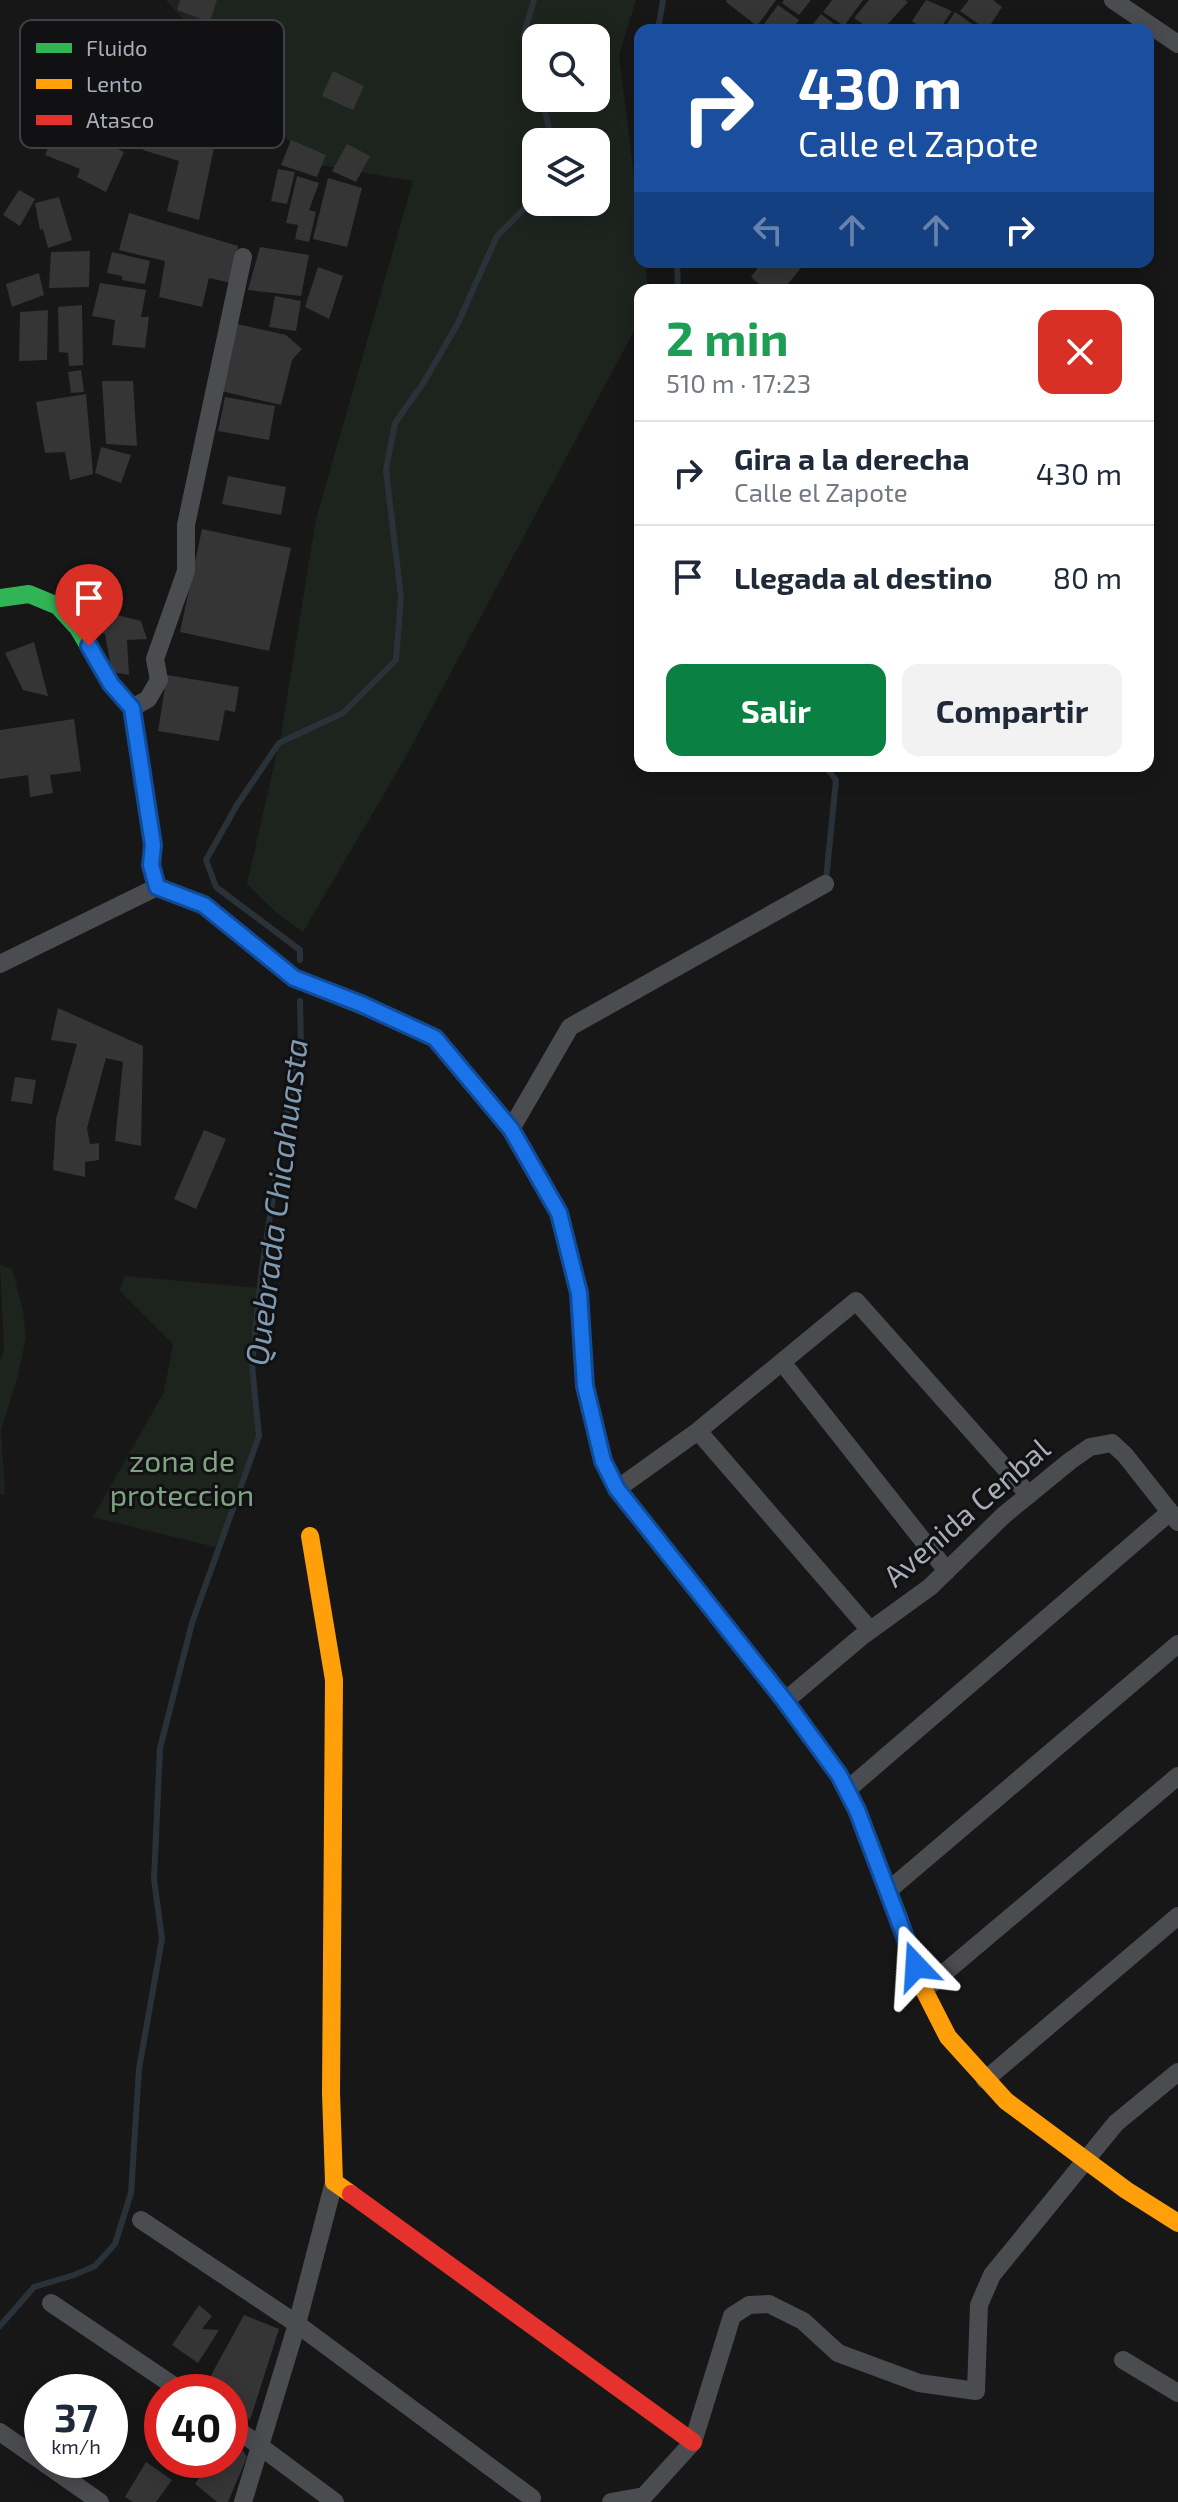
<!DOCTYPE html>
<html lang="es">
<head>
<meta charset="utf-8">
<style>
	:root { --surface:#fff; --page:#f2f2f3; --text:#1f2937; --muted:#747a83; --line:#e0e1e3; --accent:#0b8043 }
	body { margin:0; font-family:"Exo 2",sans-serif; background:var(--page); color:var(--text); height:100vh; display:flex; flex-direction:column; font-size:30px; white-space:nowrap }
	* { box-sizing:border-box; margin:0 }
	p { font-size:26px; color:var(--muted) }
	.icon { flex:none; width:44px; height:44px; fill:none; stroke:currentColor; stroke-width:2; stroke-linecap:round; stroke-linejoin:round }
	.map { position:relative; flex:1; overflow:hidden }
	.side { position:absolute; left:634px; top:284px; width:520px; height:488px; display:flex; flex-direction:column; background:var(--surface); border-radius:16px; box-shadow:0 4px 20px #0003 }
	.side>* { flex:none }
	.banner { position:absolute; left:634px; top:24px; width:520px; height:244px; border-radius:16px; box-shadow:0 4px 20px #0003; background:#1a4fa0; color:#fff; overflow:hidden }
	.controls { position:absolute; left:522px; top:24px; display:grid; gap:16px }
	.controls a { display:grid; place-items:center; width:88px; height:88px; border-radius:16px; background:var(--surface); box-shadow:0 4px 20px #0003; font-size:40px }
	.speed { position:absolute; left:24px; top:2374px; display:flex; gap:16px; font-size:40px; font-weight:700; text-align:center }
	.speed>* { display:grid; place-content:center; width:104px; height:104px; border-radius:50%; background:var(--surface); box-shadow:0 4px 20px #0003; line-height:1 }
	.speed small { font-size:20px; font-weight:400 }
	.speed .limit { border:12px solid #d22; background:#fff; color:#111 }
	.pin { position:absolute; display:grid; place-items:center; width:68px; height:68px; color:#fff; margin:-82px -34px; border-radius:50% 50% 50% 0; rotate:-45deg; box-shadow:0 0 8px #0007 }
	.pin .icon { rotate:45deg }
	.me { position:absolute; width:88px; margin:-44px; rotate:340deg; stroke-linejoin:round; filter:drop-shadow(0 0 6px #0008) }
	.turn { display:flex; align-items:center; gap:28px; height:168px; padding:0 32px; font-size:36px }
	.turn .icon { width:104px; height:104px; stroke-width:2.5 }
	.turn b { display:block; font-size:56px; line-height:68px }
	.lanes { display:flex; align-items:center; height:76px; padding:0 32px; background:#0003; justify-content:center; gap:40px; direction:ltr }
	.lanes .off { opacity:.35 }
	.round { display:grid; place-items:center; flex:none; width:84px; height:84px; border-radius:16px; background:var(--page) }
	.head { display:flex; align-items:center; justify-content:space-between; height:136px; padding:0 32px }
	h1 { font-size:48px; font-weight:700; line-height:60px; color:#1e9e55 }
	.button { display:flex; gap:16px; margin-top:auto; padding:16px 32px }
	.button a { flex:1; height:92px; border-radius:16px; background:var(--accent); color:#fff; font-size:32px; font-weight:700; line-height:92px; text-align:center }
	.button a+a { background:var(--page); color:var(--text) }
	ul { padding:0; list-style:none }
	li { display:flex; align-items:center; gap:24px; height:104px; padding:0 32px; border-top:2px solid var(--line) }
	li div { flex:1 }
	li b { display:block; font-size:30px }
	li em { font-style:normal }
	.map>svg:first-child { display:block }
	.green { fill:#1d241e; fill-rule:evenodd }
	.lines { fill:none; stroke-linecap:round; stroke-linejoin:round }
	.stream { stroke:#2a3239; stroke-width:6 }
	.building { fill:#353536 }
	.street { stroke:#4b4c50; stroke-width:18 }
	.fast { stroke:#30b455; stroke-width:18 }
	.slow { stroke:#ff9f0a; stroke-width:18 }
	.jam { stroke:#e5322d; stroke-width:18 }
	.route-casing { stroke:#114b97; stroke-width:20 }
	.route { stroke:#1a73e8; stroke-width:14 }
	.labels { text-anchor:middle; stroke-width:6; stroke-linejoin:round; paint-order:stroke }
	.park-label { font-size:30px; fill:#7fa381; stroke:#111113 }
	.street-label { font-size:30px; fill:#a8adb8; stroke:#111113 }
	.water-label { font-size:32px; font-style:italic; fill:#7f9bb3; stroke:#111113 }
	.key { fill:#111113; stroke:#3e4045; stroke-width:2 }
	.key-label { font-size:22px; fill:#a8adb8 }
</style>
</head>
<body>
<div class="map">
<svg width="1178" height="2502" viewBox="0 0 1178 2502">
	<rect width="100%" height="100%" fill="#171717"/>
	<path class="green" d="M166,0H636L619,55L640,223V262H645L648,290H640V320L405,758L303,932L277,913L247,884L281,735L316,519L413,181L308,163ZM536,38H596V98H536ZM536,142H596V202H536Z
		M0,1265L12,1269L23,1310L26,1338L17,1379L1,1430L5,1495L0,1494V1363L4,1350Z
		M125,1276L260,1288L252,1365L258,1440L219,1548L93,1517L164,1392L173,1344L119,1290Z"/>
	<g class="lines">
		<path class="stream" d="M534,0L524,34L536,76
			M658,30L663,0
			M542,98L552,142
			M677,262L678,290
			M825,766L836,780L826,880
			M300,960V950L216,887L206,860L237,805L279,743L343,713L396,660L401,597L386,470L395,423L424,382L458,323L497,236L523,210L536,192
			M0,2326L34,2287L74,2275L95,2266L115,2244L131,2193L139,2069L162,1939L154,1879L160,1748L192,1623L259,1436L252,1365L262,1268L282,1138L301,1044L300,1001"/>
	</g>
	<path class="building" d="M180,0H217L210,22L177,10Z
		M727,0H776L757,26L726,2Z
		M784,0H811L799,15L782,3Z
		M832,0H863L844,26L823,12Z
		M869,0H905L908,2L882,30H871L854,18Z
		M926,0L952,11L939,30H925L912,21Z
		M969,0H993L1002,7L987,30L960,11Z
		M778,5L799,20L792,30H763L761,28Z
		M955,12L981,30H943Z
		M821,14L842,30H808Z
		M333,71L364,86L353,110L322,96Z
		M181,87L224,99L199,220L167,211L179,161L143,150L157,97L176,100Z
		M57,129L90,145L94,137L124,152L106,192L77,177L80,169L45,155Z
		M291,140L326,155L317,177L281,165Z
		M347,144L370,156L356,182L332,171Z
		M278,169L295,172L287,204L271,201Z
		M297,176L319,183L309,210L316,212L309,242L295,239L298,225L286,223Z
		M328,178L362,188L347,247L313,239Z
		M19,190L35,199L20,226L3,215Z
		M59,197L72,240L48,248L43,229L40,230L35,203Z
		M129,213L238,246L231,283L209,278L202,307L159,297L165,261L119,250Z
		M260,247L309,255L301,296L248,290Z
		M90,251L89,287L49,288L51,252Z
		M112,252L150,261L145,284L122,280V276L107,273Z
		M762,262H793L801,268L783,290H766L751,277Z
		M318,267L343,276L329,319L305,307Z
		M39,273L44,295L12,307L6,284Z
		M100,283L146,290L141,317H149L145,348L112,345L115,320L92,316Z
		M275,296L301,301L296,331L269,327Z
		M82,305L83,365L69,366L68,353L59,352L58,307Z
		M48,310L47,360L19,361L20,312Z
		M237,324L286,335L302,349L292,360L281,405L221,391Z
		M81,370L84,392L71,393L68,372Z
		M102,381H133L137,446L106,444Z
		M86,394L93,474L70,480L65,452L45,453L36,402Z
		M225,397L275,406L269,440L218,431Z
		M101,447L131,455L121,483L95,473Z
		M228,476L286,487L281,515L222,504Z
		M202,529L291,548L269,651L180,632Z
		M80,595L111,603L109,613L141,621L147,639L127,640L129,675L112,672L105,634L89,629Z
		M34,642L48,696L23,690L5,653Z
		M167,675L239,687L235,712L225,710L219,741L158,731Z
		M74,719L81,771L50,775L53,793L30,797L28,775L0,779V730Z
		M58,1008L143,1046L141,1146L115,1141L123,1062L106,1058L87,1128L90,1144L99,1143V1160L85,1162V1177L53,1170L56,1119L77,1044L51,1040Z
		M15,1077L36,1080L32,1104L11,1101Z
		M204,1130L226,1139L196,1209L174,1199Z
		M199,2305L212,2316L202,2329L219,2330L198,2363L172,2345Z
		M244,2315L279,2329L250,2420L230,2407V2392L203,2390Z
		M230,2430L247,2457L228,2502H217L195,2484L211,2460H230Z
		M146,2462L172,2480L156,2502H133L125,2497Z"/>
	<g class="lines">
		<path class="street" d="M1113,0L1178,44
			M132,708L148,699L159,680L155,659L186,571V525L243,257
			M0,964L157,887
			M511,1129L570,1027L825,884
			M782,1362L947,1571
			M698,1431L870,1630
			M617,1489L698,1431L856,1301L1029,1495
			M785,1701L861,1637L930,1587L1004,1515L1070,1461L1090,1447L1112,1443L1125,1455L1178,1522
			M847,1790L1170,1512
			M889,1890L1178,1644
			M924,1990L1178,1776
			M985,2080L1178,1916
			M141,2220L297,2324L532,2498
			M51,2303L183,2392
			M1123,2360L1178,2393
			M230,2424L335,2502
			M0,2432L100,2502
			M243,2502L297,2324L334,2182
			M611,2502L644,2496L693,2442L732,2316L749,2305L769,2304L803,2321L838,2353L919,2383L976,2391L979,2305L992,2275L1116,2123L1178,2072"/>
		<path class="fast" d="M0,598L29,594L58,606L78,628L111,684L132,708L153,845L151,865L157,887L204,905L294,978L388,1016
			M605,1466L617,1489L785,1701L839,1775L857,1810L898,1916"/>
		<path class="slow" d="M310,1536L334,1680L331,2093L334,2182L351,2194
			M898,1916L924,1990L948,2037L1006,2101L1126,2190L1178,2223"/>
		<path class="jam" d="M388,1016L435,1038L511,1129L559,1213L579,1293L585,1386L605,1466
			M351,2194L693,2442"/>
	</g>
	<g class="lines">
		<defs>
			<path id="route" d="M89,646L111,684L132,708L153,845L151,865L157,887L204,905L294,978L361,1004L435,1038L511,1129L559,1213L579,1293L585,1386L603,1461L617,1489L785,1701L839,1775L857,1810L916,1966"/>
		</defs>
		<use href="#route" class="route-casing"/>
		<use href="#route" class="route"/>
	</g>
	<g class="labels">
		<g class="park-label">
			<text x="182" y="1472">zona de<tspan x="182" dy="34">proteccion</tspan></text>
		</g>
		<g class="street-label">
			<text transform="translate(967 1513) rotate(-41)" y="10">Avenida Cenbal</text>
		</g>
		<g class="water-label">
			<text transform="translate(277 1202) rotate(-83)" y="11">Quebrada Chicahuasta</text>
		</g>
	</g>
	<rect x="20" y="20" width="264" height="128" rx="12" class="key"/>
	<rect x="36" y="43" width="36" height="10" fill="#30b455"/>
	<rect x="36" y="79" width="36" height="10" fill="#ff9f0a"/>
	<rect x="36" y="115" width="36" height="10" fill="#e5322d"/>
	<g class="key-label">
		<text x="86" y="56">Fluido</text>
		<text x="86" y="92">Lento</text>
		<text x="86" y="128">Atasco</text>
	</g>
</svg>
<div class="controls">
<a><svg class="icon" aria-label="search" viewBox="0 0 24 24"><circle cx="10" cy="10" r="6"/><path d="M15 15l6 6"/></svg></a>
<a><svg class="icon" aria-label="layers" viewBox="0 0 24 24"><path d="M12 4l9 5-9 5-9-5zM3 14l9 5 9-5"/></svg></a>
</div>
<div class="speed"><div>37<small>km/h</small></div><div class="limit">40</div></div>
<div class="pin" style="left:89px;top:646px;background:#d93025"><svg class="icon" aria-label="arrive" viewBox="0 0 24 24"><path d="M6 21V4h12l-3 4 3 4H6"/></svg></div>
<svg class="me" style="left:916px;top:1966px" viewBox="-20 -20 40 40"><path d="M0-17L14 15 0 8-14 15z" fill="#1a73e8" stroke="#fff" stroke-width="4"/></svg>
<div class="banner">
<div class="turn"><svg class="icon" aria-label="right" viewBox="0 0 24 24"><path d="M7 20v-9h11M14 6l5 5-5 5"/></svg><div><b>430 m</b>Calle el Zapote</div></div>
<div class="lanes"><svg class="icon off" aria-label="left" viewBox="0 0 24 24"><path d="M17 20v-9H6M10 6l-5 5 5 5"/></svg><svg class="icon off" aria-label="ahead" viewBox="0 0 24 24"><path d="M12 20V5M6 11l6-6 6 6"/></svg><svg class="icon off" aria-label="ahead" viewBox="0 0 24 24"><path d="M12 20V5M6 11l6-6 6 6"/></svg><svg class="icon" aria-label="right" viewBox="0 0 24 24"><path d="M7 20v-9h11M14 6l5 5-5 5"/></svg></div>
</div>
<section class="side">
<div class="head"><div><h1>2 min</h1><p>510 m · 17:23</p></div><a class="round" style="background:#d93025;color:#fff"><svg class="icon" aria-label="close" viewBox="0 0 24 24"><path d="M6 6l12 12M18 6L6 18"/></svg></a></div>
<ul>
<li><svg class="icon" aria-label="right" viewBox="0 0 24 24"><path d="M7 20v-9h11M14 6l5 5-5 5"/></svg><div><b>Gira a la derecha</b><p>Calle el Zapote</p></div><em>430 m</em></li>
<li><svg class="icon" aria-label="arrive" viewBox="0 0 24 24"><path d="M6 21V4h12l-3 4 3 4H6"/></svg><div><b>Llegada al destino</b></div><em>80 m</em></li>
</ul>
<div class="button"><a>Salir</a><a>Compartir</a></div>
</section>
</div>
</body>
</html>
